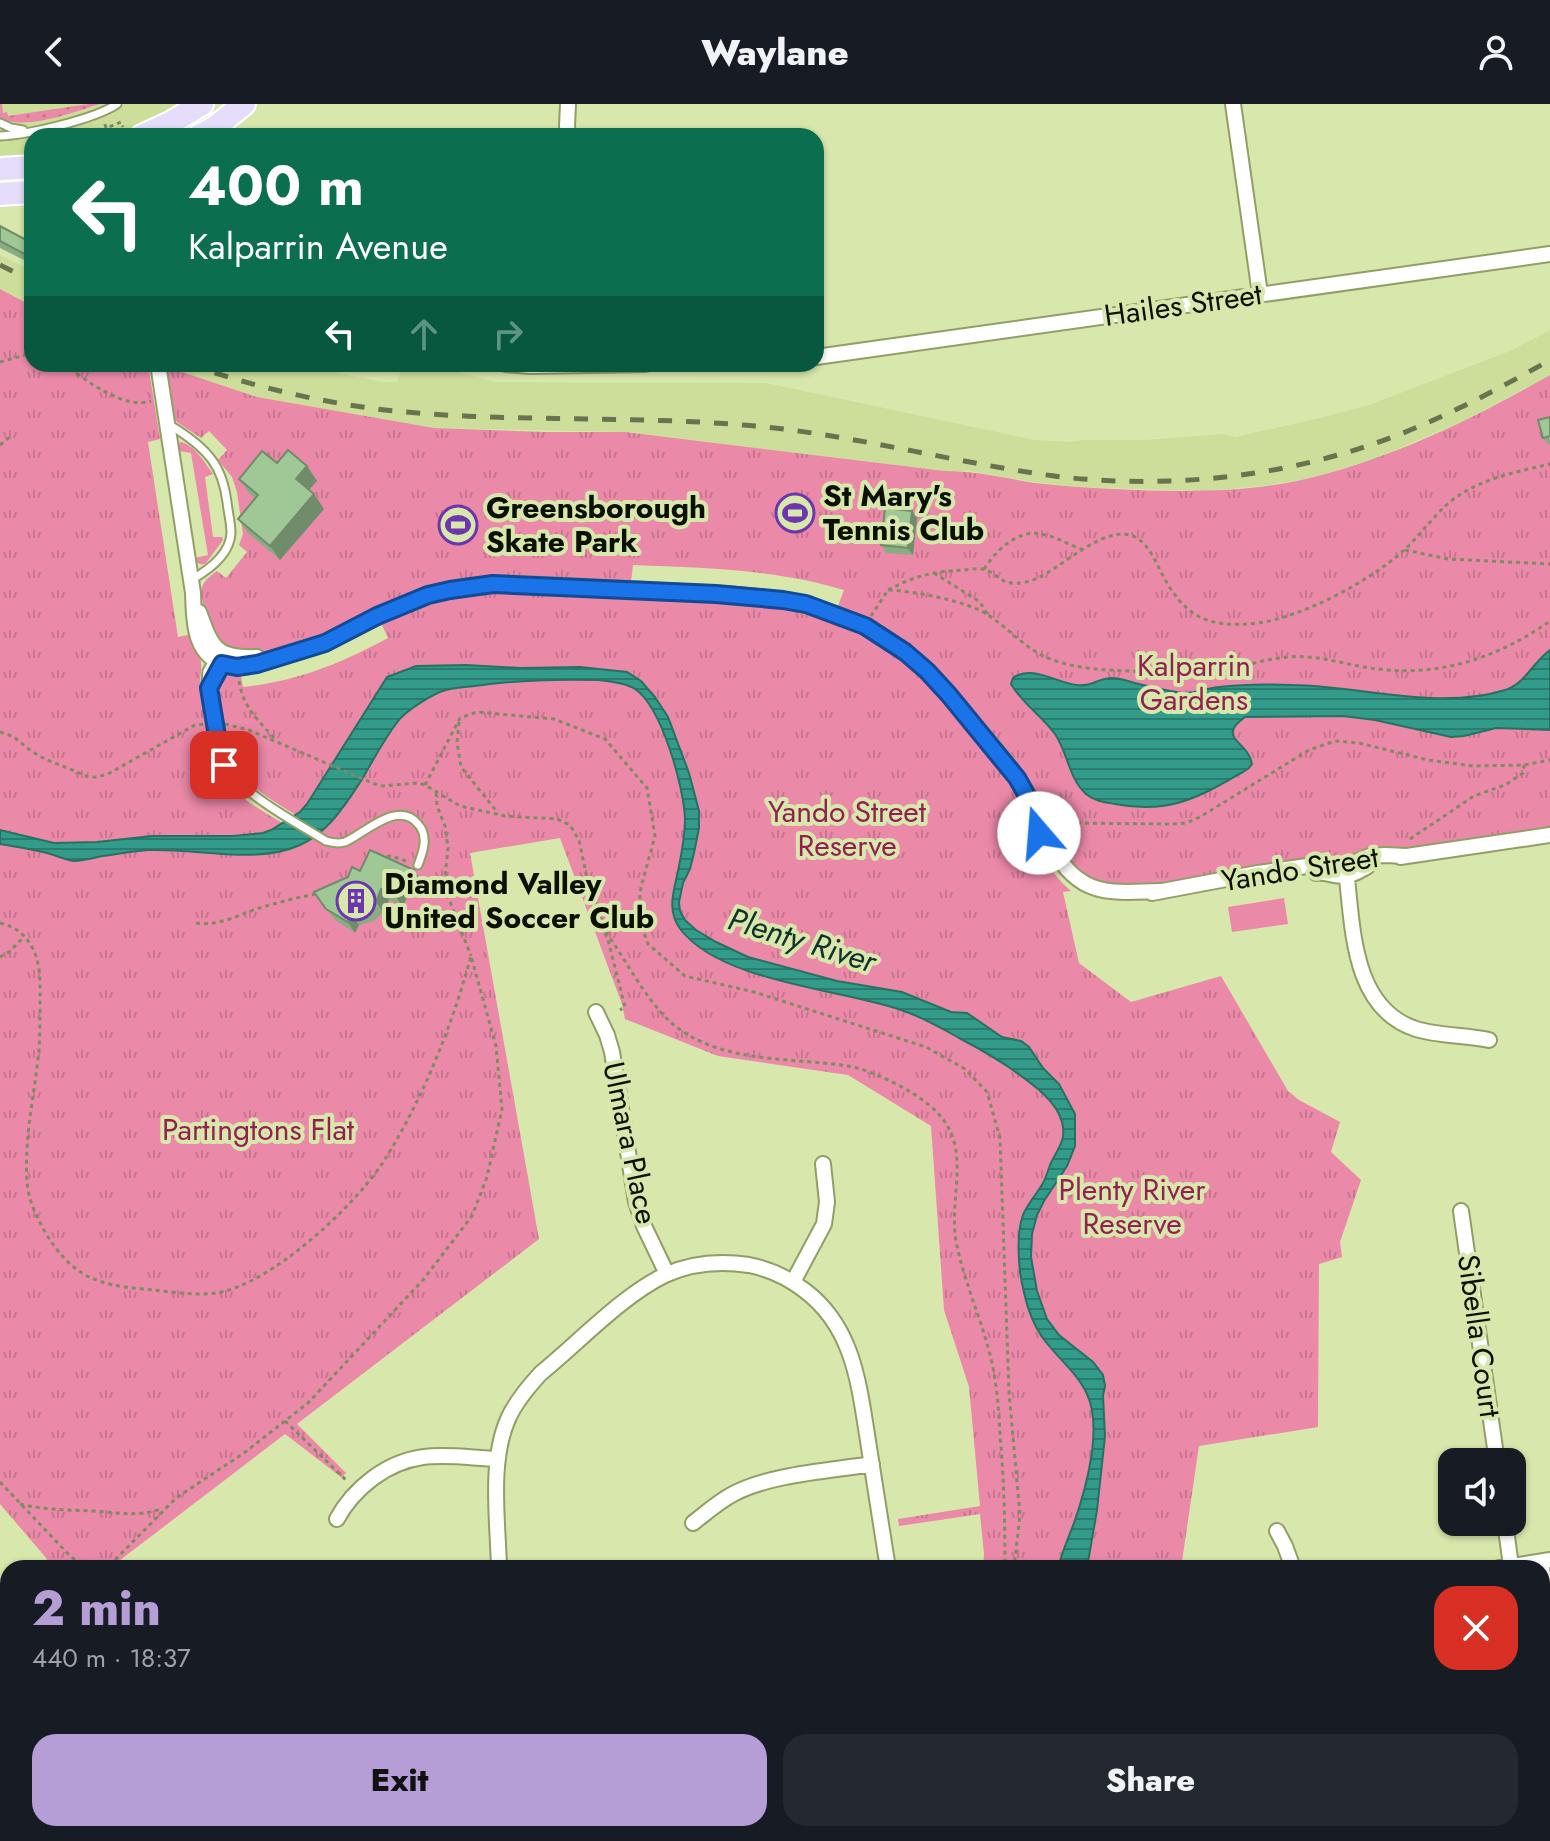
<!DOCTYPE html>
<html lang="en">
<head>
<meta charset="utf-8">
<style>
	:root { --surface:#171b24; --page:#242831; --text:#f1f3f6; --muted:#9ea1a6; --accent:#b59ed6 }
	body { margin:0; font-family:Jost,sans-serif; background:var(--page); color:var(--text); height:100vh; display:flex; flex-direction:column; font-size:30px; white-space:nowrap }
	* { box-sizing:border-box; margin:0 }
	p { font-size:26px; color:var(--muted) }
	.icon { flex:none; width:44px; height:44px; fill:none; stroke:currentColor; stroke-width:2; stroke-linecap:round; stroke-linejoin:round }
	.map { position:relative; flex:1; overflow:hidden }
	.sheet { position:absolute; left:0px; top:1456px; width:1550px; height:282px; display:flex; flex-direction:column; background:var(--surface); border-radius:24px 24px 0 0; box-shadow:0 2px 6px #0004 }
	.sheet>* { flex:none }
	.guide { position:absolute; left:24px; top:24px; width:800px; height:244px; border-radius:24px; box-shadow:0 2px 6px #0004; background:#0b6e4f; color:#fff; overflow:hidden }
	.controls { position:absolute; left:1438px; top:1344px; display:grid; gap:16px }
	.controls a { display:grid; place-items:center; width:88px; height:88px; border-radius:16px; background:var(--surface); box-shadow:0 2px 6px #0004; font-size:40px }
	.pin { position:absolute; display:grid; place-items:center; width:68px; height:68px; color:#fff; margin:-34px; border-radius:16px; box-shadow:0 4px 12px #0006 }
	.me { position:absolute; width:88px; margin:-44px; rotate:342deg; stroke-linejoin:round; filter:drop-shadow(0 0 6px #0008) }
	.turn { display:flex; align-items:center; gap:28px; height:168px; padding:0 32px; font-size:36px }
	.turn .icon { width:104px; height:104px; stroke-width:2.5 }
	.turn b { display:block; font-size:56px; line-height:68px }
	.lanes { display:flex; align-items:center; height:76px; padding:0 32px; background:#0003; justify-content:center; gap:40px; direction:ltr }
	.lanes .off { opacity:.35 }
	.round { display:grid; place-items:center; flex:none; width:84px; height:84px; border-radius:24px; background:var(--page) }
	.head { display:flex; align-items:center; justify-content:space-between; height:136px; padding:0 32px }
	h1 { font-size:48px; font-weight:800; line-height:60px; color:var(--accent) }
	.cta { display:flex; gap:16px; margin-top:auto; padding:16px 32px }
	.cta a { flex:1; height:92px; border-radius:24px; background:var(--accent); color:#111; font-size:32px; font-weight:800; line-height:92px; text-align:center }
	.cta a+a { background:var(--page); color:var(--text) }
	header { display:flex; justify-content:space-between; align-items:center; height:104px; padding:0 32px; background:var(--surface); font-size:36px; font-weight:800 }
	.map>svg:first-child { display:block }
	.built { fill:#cdde9b }
	.grass { fill:#eb89a9 }
	.park { fill:url(#park-tufts) }
	.garden { fill:url(#garden-dots) }
	.water { fill:url(#water-rules); stroke:#277160; stroke-width:2 }
	.lines { fill:none; stroke-linecap:round; stroke-linejoin:round }
	.service-casing { stroke:#919f66; stroke-width:11 }
	.minor-casing { stroke:#919f66; stroke-width:18 }
	.tertiary-casing { stroke:#919f66; stroke-width:22 }
	.primary-casing { stroke:#fff; stroke-width:26 }
	.path { stroke:#818b62; stroke-width:3; stroke-dasharray:4 4; stroke-linecap:butt }
	.service { stroke:#fff; stroke-width:7 }
	.minor { stroke:#fff; stroke-width:14 }
	.tertiary { stroke:#fff; stroke-width:18 }
	.primary { stroke:#e6ddfa; stroke-width:22 }
	.rail { stroke:#6a734f; stroke-width:5; stroke-dasharray:14 14; stroke-linecap:butt }
	.wall { fill:#8aac82 }
	.shaded-wall { fill:#708c6a }
	.building { fill:#a0c897; stroke:#708c6a; stroke-width:2 }
	.route-casing { stroke:#114b97; stroke-width:20 }
	.route { stroke:#1a73e8; stroke-width:14 }
	.labels { text-anchor:middle; stroke-width:8; stroke-linejoin:round; paint-order:stroke }
	.street-label { font-size:30px; fill:#0c1000; stroke:#d8e7ab }
	.poi-label { font-size:30px; font-weight:bold; fill:#0c1000; stroke:#d8e7ab; text-anchor:start }
	.park-label { font-size:30px; fill:#922051; stroke:#d8e7ab }
	.water-label { font-size:32px; font-style:italic; fill:#12312b; stroke:#d8e7ab }
</style>
</head>
<body>
<header><svg class="icon" aria-label="back" viewBox="0 0 24 24"><path d="M15 5l-7 7 7 7"/></svg>Waylane<svg class="icon" aria-label="person" viewBox="0 0 24 24"><circle cx="12" cy="8" r="4"/><path d="M4 21q1-7 8-7t8 7"/></svg></header>
<div class="map">
<svg width="1550" height="1737" viewBox="0 0 1550 1737">
	<defs>
		<pattern id="park-tufts" width="24" height="20" patternUnits="userSpaceOnUse" patternTransform="scale(2)"><rect width="24" height="20" fill="#eb89a9"/><path d="M3 7l-1-3M5 7V3M7 7l1-3M15 17l-1-3M17 17v-4M19 17l1-3" fill="none" stroke="#c87590"/></pattern>
		<pattern id="garden-dots" width="8" height="8" patternUnits="userSpaceOnUse" patternTransform="scale(2)"><rect width="8" height="8" fill="#eb89a9"/><path d="M2 2h.1M6 6h.1" fill="none" stroke="#c87590" stroke-width="1.8" stroke-linecap="round"/></pattern>
		<pattern id="water-rules" width="6" height="5" patternUnits="userSpaceOnUse" patternTransform="scale(2)"><rect width="6" height="5" fill="#339b89"/><path d="M0 2.5h6" fill="none" stroke="#2a7d6e"/></pattern>
	</defs>
	<rect width="100%" height="100%" fill="#d8e7ab"/>
	<path class="built" d="M0,0H185L157,15L116,32H32V54L0,56Z
		M0,151L32,167V202L0,185Z
		M1550,226V271L1465,316L1379,353L1328,369L1296,377L1260,382L1207,387L1075,383L1034,378L969,367H945L625,328L434,324L257,293L182,268L177,261L290,260L383,278H397L403,260H430L495,278L766,279L1035,336L1069,338L1084,336H1145L1223,330L1235,333L1320,314L1369,301L1510,247Z"/>
	<path class="grass" d="M180,338C194,340 205,359 213,370L205,373L213,433H222L223,436L206,459C202,462 198,460 195,456V454L208,451L191,349L179,347L178,342Z
		M1284,794L1288,820L1232,828L1228,803Z"/>
	<path class="park" d="M0,185L32,202V260H148L160,335L148,338L178,533L192,530C194,539 201,553 201,559C202,566 200,572 200,578C202,605 209,659 227,679C246,700 275,714 299,729L310,720C285,703 242,682 229,654C221,636 220,607 217,587C219,572 226,570 240,567L243,583C298,577 339,560 388,534L381,519C412,497 471,489 509,487C569,490 630,493 690,497C746,500 805,500 856,526C911,554 950,603 987,649C1002,667 1020,687 1028,709C1041,741 1043,763 1071,787L1063,788L1079,859L1131,898L1221,872L1288,987L1299,996L1340,1018L1331,1048L1361,1076L1340,1138L1342,1153L1319,1160L1318,1323L1199,1342L1181,1464H983L984,1450L980,1410L899,1422L898,1415L980,1402L969,1283L944,1206L931,1022L848,971L718,952L625,915L622,900L560,734L470,749L539,1135L297,1320L346,1369L341,1373L285,1330L115,1460L114,1464H43L47,1455L0,1400Z
		M165,260C174,260 177,261 182,268L257,293L434,324L545,328H625L945,367C976,367 1005,374 1035,379C1061,382 1088,384 1114,385C1175,388 1238,389 1297,377C1387,357 1471,316 1550,271V724L1128,783H1109L1086,776L1057,745L1045,706L1040,703L1027,675L1002,641L932,561L904,539L873,517L838,502L844,486C776,465 704,464 633,461L631,478C567,475 494,464 431,482C375,498 327,538 268,547C260,548 251,550 244,550C215,547 210,527 204,503C202,495 199,487 204,479C207,474 212,471 217,467L226,474L247,448L239,441L243,430L237,388L232,373L218,356L227,346L209,327L201,334L177,318L174,314Z
		M8,1549V1632L0,1694V1568Z
		M967,1730H1386L1388,1737H963Z"/>
	<path class="garden" d="M0,0H2L3,9L7,8L8,12L88,0H100C73,8 27,27 0,14Z"/>
	<path class="water" d="M1550,546V626L1496,624L1464,632L1451,633L1375,616L1343,612L1245,613C1215,635 1248,636 1252,660L1248,665C1201,692 1171,711 1115,700C1105,698 1094,697 1086,690C1069,675 1068,649 1055,630C1042,612 1022,599 1011,580L1013,574C1033,560 1056,579 1077,581C1092,583 1096,575 1111,574C1119,574 1128,577 1135,579C1151,583 1167,587 1183,589C1195,590 1207,584 1219,583C1243,580 1269,580 1293,581C1361,582 1438,607 1505,586C1526,579 1533,558 1550,546Z
		M466,561L521,564L580,563L627,568L641,577L655,593L668,613L689,669L699,707V724L694,749L690,765L683,779L679,798L680,807L685,816L696,826L716,838L748,853L837,877L902,888L951,908L967,909L1002,933L1021,937L1029,943L1043,964L1059,980L1075,1010V1042L1067,1062L1044,1097L1037,1111L1032,1130L1031,1153L1037,1187L1047,1215L1059,1231L1093,1258L1103,1271L1105,1282L1103,1292L1105,1332L1097,1406L1087,1464H1058C1062,1448 1068,1435 1074,1419C1086,1385 1103,1324 1087,1290C1078,1270 1059,1255 1046,1238C1030,1219 1024,1192 1020,1168C1018,1150 1017,1128 1023,1111C1028,1099 1037,1090 1043,1079C1045,1076 1049,1064 1050,1061C1057,1045 1067,1037 1062,1018C1056,995 1028,977 1010,964C994,953 978,944 961,935C941,924 923,913 901,906C840,885 722,878 681,826C665,805 675,785 679,762C682,747 685,731 685,715C684,684 662,603 635,585C626,579 609,577 598,576C557,575 515,576 475,582C466,583 455,583 446,586C434,589 407,606 399,616C383,636 372,659 359,680C343,704 327,729 300,741C256,761 196,744 149,746C133,747 118,750 102,752C94,754 83,757 74,757C65,756 55,751 47,749C31,745 16,743 0,740V726L54,739L97,738L152,732H233L263,729L271,726L300,708L307,700L387,573L416,562Z"/>
	<g class="lines">
		<defs>
			<path id="service" d="M0,19L11,24L23,26
				M0,32C27,31 95,15 117,0
				M168,320C185,330 201,341 212,356C221,368 225,383 227,398C228,408 231,419 231,429C230,451 207,467 191,476
				M214,555L207,567L206,579L220,650C233,687 293,716 326,737C333,739 338,740 345,738C364,730 398,695 418,720C429,732 423,748 418,761
				M209,584L222,558"/>
			<path id="minor" d="M568,0L567,22L568,32
				M1233,0L1260,190
				M816,253L1550,150
				M158,260L193,489C194,517 193,550 225,561C242,567 261,559 278,554C293,549 309,545 324,539C359,525 391,503 428,491C473,477 519,480 566,482C598,484 630,485 663,487C742,491 814,490 884,534C921,556 948,590 975,622C989,639 1005,655 1017,674C1026,688 1036,705 1044,721C1057,746 1058,763 1084,779C1106,792 1137,787 1161,787
				M505,260L530,262L646,260
				M199,508C212,544 216,555 257,553
				M1400,753L1550,731
				M1346,766C1353,821 1351,904 1416,925C1439,932 1465,931 1489,936
				M1316,769C1326,768 1334,772 1343,772C1352,772 1361,766 1368,762
				M1152,789L1258,769L1321,760L1346,762L1370,752L1385,751L1407,752
				M596,908L607,931L612,948L636,1098L644,1122L667,1170
				M1461,1107L1497,1358
				M793,1178L824,1120L827,1098L823,1060
				M337,1415C346,1398 357,1386 373,1374C415,1343 450,1353 498,1355
				M1505,1418L1511,1462
				M693,1419C706,1409 718,1398 733,1390C771,1370 829,1367 872,1360
				M1277,1427L1285,1442L1293,1464
				M1541,1458L1550,1517
				M499,1464C498,1418 489,1358 508,1315C516,1297 528,1283 541,1269C578,1239 623,1191 665,1171C691,1159 721,1157 749,1161C769,1165 787,1173 804,1186C854,1223 859,1281 868,1337C875,1380 881,1422 888,1464
				M1499,1464L1550,1456
				M58,1730L61,1737
				M801,1737L809,1730"/>
			<path id="tertiary" d="M912,1730L921,1737
				M6,1737L27,1730"/>
			<path id="primary" d="M142,32L172,18L202,0
				M199,32L214,24L244,0
				M0,65L32,63
				M0,90L32,88"/>
		</defs>
		<use href="#service" class="service-casing"/>
		<use href="#minor" class="minor-casing"/>
		<use href="#tertiary" class="tertiary-casing"/>
		<use href="#primary" class="primary-casing"/>
		<path class="path" d="M105,20L106,24L121,18L123,23
			M0,258L32,249
			M64,260C85,276 124,306 151,297
			M0,341L11,332
			M1405,446L1448,455L1550,460
			M984,465C996,447 1017,425 1041,430C1055,432 1069,441 1083,446
			M934,469L980,498L987,510
			M888,486C917,471 932,468 963,466C969,466 976,464 982,465C998,467 999,484 1026,478C1057,472 1102,417 1135,433C1148,440 1154,454 1160,466C1183,512 1206,525 1257,519C1301,514 1370,477 1403,447C1422,430 1437,406 1458,392C1484,374 1520,367 1550,360
			M871,512L888,486C913,487 968,497 988,511C1010,525 1028,548 1053,556C1084,567 1116,566 1149,568C1172,569 1194,571 1216,568C1240,564 1263,555 1288,553C1319,550 1348,562 1378,565C1441,573 1499,553 1550,517
			M239,577C243,603 257,615 274,634
			M459,618L457,638L461,663L498,709
			M225,620L249,626L377,681L382,682L418,679L425,681L460,702L505,712L557,715L570,721L579,736L587,774L606,828L625,903L620,906
			M0,628L14,633L31,647L45,655L89,673H97L108,670L195,621L205,620
			M425,681L460,614L477,608L554,615L605,635L647,684L655,732L641,783L638,812L648,840L685,872L754,888L926,943L965,965L987,988L1000,1034L1009,1288L1020,1411L1014,1464
			M436,689L437,702L445,722L448,744L444,782L471,852
			M1061,720L1074,719L1173,720L1186,719L1200,713L1309,646L1335,637L1359,639L1428,656L1473,662L1524,661L1550,656
			M1410,735L1474,692L1505,681L1523,669L1524,661
			M379,753L391,752L406,757
			M0,819C14,822 25,830 32,843C41,859 40,879 40,896C40,913 40,929 39,945C35,989 24,1032 27,1077C28,1095 36,1112 45,1128C71,1171 95,1181 143,1185C167,1187 192,1192 216,1189C271,1181 359,1099 387,1052C424,992 453,919 471,852L496,942L502,1005L487,1073L472,1112L423,1176L308,1299L244,1349L176,1394L115,1456L107,1459L86,1458L83,1464
			M196,819C220,823 241,809 263,803C282,797 301,793 320,789
			M606,828C626,856 648,900 674,921C722,960 790,953 848,962C872,966 910,985 929,1001C976,1039 948,1088 956,1137C964,1179 983,1218 992,1259C997,1283 999,1307 1000,1331C1004,1375 1005,1420 1005,1464
			M0,853L9,848L24,833
			M285,1317L347,1377
			M0,1378L71,1453L77,1457L86,1458
			M20,1400C44,1406 69,1406 94,1407C123,1409 133,1413 162,1405
			M0,1595L8,1591
			M1126,1730L1139,1737"/>
		<use href="#service" class="service"/>
		<use href="#minor" class="minor"/>
		<use href="#tertiary" class="tertiary"/>
		<use href="#primary" class="primary"/>
		<path class="rail" d="M0,161L32,177
			M188,260C252,282 318,298 385,306C504,319 624,311 743,321C848,329 950,358 1054,372C1160,385 1272,375 1373,340C1435,319 1493,288 1550,256"/>
	</g>
	<path class="wall" d="M0,122L32,139V160L0,144Z
		M1550,313V340L1548,341L1543,334Z
		M277,359L307,362L317,377L309,386L314,390L324,405L280,456L248,429L238,415L256,395L249,389L239,375Z
		M917,414L913,451L886,449L881,441Z
		M360,767L422,777L416,789L410,787L403,802L389,796L383,808L374,817L359,821L355,829L334,815L314,788Z"/>
	<path class="shaded-wall" d="M307,362L317,377L306,389L296,375Z
		M314,390L324,405L280,456L270,442Z
		M912,407L917,414L913,451L908,444Z
		M414,766L422,777L416,789L408,779Z
		M403,776L410,787L403,802L395,792Z
		M381,785L389,796L383,808L376,798Z
		M351,810L359,821L355,829L348,818Z
		M518,1730H525L523,1737L517,1735Z"/>
	<path class="building" d="M0,122L32,139V154L0,137Z
		M1550,313V332L1543,334L1538,316Z
		M288,346L307,362L296,375L314,390L270,442L238,415L258,391L239,375L262,347L277,359Z
		M885,404L912,407L908,444L881,441Z
		M370,746L414,766L408,779L403,776L395,792L381,785L376,798L366,806L351,810L348,818L326,805L314,788L348,773L352,763L360,767Z
		M379,1730H385L393,1737H373Z
		M432,1730H483L486,1737H469L468,1735L464,1737H435Z
		M495,1730H518L517,1735L525,1737H494Z
		M629,1730H651L654,1737H614Z
		M607,1731L609,1737H594Z"/>
	<g class="lines">
		<defs>
			<path id="route" d="M224,661L220,650L209,584L222,560L237,563L257,560L325,539L377,512L428,491L450,486L493,480L716,490L783,496L806,500L865,522L905,548L927,567L949,591L1017,674L1030,697L1039,729"/>
		</defs>
		<use href="#route" class="route-casing"/>
		<use href="#route" class="route"/>
	</g>
	<defs>
		<symbol id="stadium-ring" viewBox="-11 -11 22 22"><circle r="9.5" fill="#d8e7ab" stroke="#6c37ae" stroke-width="1.5"/><path d="M0-5a6.5 5 0 1 0 0 10a6.5 5 0 1 0 0-10ZM-3.5-1.8h7v3.6h-7Z" fill="#6c37ae"/></symbol>
		<symbol id="building-ring" viewBox="-11 -11 22 22"><circle r="9.5" fill="#d8e7ab" stroke="#6c37ae" stroke-width="1.5"/><path d="M-4-6H4V6H1V3H-1V6H-4ZM-2.5-4.3h1.7v1.8h-1.7ZM.8-4.3h1.7v1.8H.8ZM-2.5-1h1.7V.8h-1.7ZM.8-1h1.7V.8H.8Z" fill="#6c37ae"/></symbol>
	</defs>
	<g fill-rule="evenodd">
		<use href="#stadium-ring" x="773" y="387" width="44" height="44"/>
		<use href="#stadium-ring" x="436" y="399" width="44" height="44"/>
		<use href="#building-ring" x="334" y="775" width="44" height="44"/>
	</g>
	<g class="labels">
		<g class="street-label">
			<text transform="translate(1183 201) rotate(-8)" y="10">Hailes Street</text>
			<text transform="translate(1300 765) rotate(-9)" y="10">Yando Street</text>
			<text transform="translate(630 1039) rotate(78)" y="10">Ulmara Place</text>
			<text transform="translate(1479 1232) rotate(82)" y="10">Sibella Court</text>
		</g>
		<g class="poi-label">
			<text x="823" y="402">St Mary's<tspan x="823" dy="34">Tennis Club</tspan></text>
			<text x="486" y="414">Greensborough<tspan x="486" dy="34">Skate Park</tspan></text>
			<text x="384" y="790">Diamond Valley<tspan x="384" dy="34">United Soccer Club</tspan></text>
		</g>
		<g class="park-label">
			<text x="1194" y="572">Kalparrin<tspan x="1194" dy="34">Gardens</tspan></text>
			<text x="847" y="718">Yando Street<tspan x="847" dy="34">Reserve</tspan></text>
			<text x="258" y="1036">Partingtons Flat</text>
			<text x="1132" y="1096">Plenty River<tspan x="1132" dy="34">Reserve</tspan></text>
		</g>
		<g class="water-label">
			<text transform="translate(802 836) rotate(17)" y="11">Plenty River</text>
		</g>
	</g>
</svg>
<div class="controls">
<a><svg class="icon" aria-label="sound" viewBox="0 0 24 24"><path d="M4 9h4l5-4v14l-5-4H4zM17 9q2 3 0 6"/></svg></a>
</div>
<div class="pin" style="left:224px;top:661px;background:#d93025"><svg class="icon" aria-label="arrive" viewBox="0 0 24 24"><path d="M6 21V4h12l-3 4 3 4H6"/></svg></div>
<svg class="me" style="left:1039px;top:729px" viewBox="-20 -20 40 40"><circle r="19" fill="#fff"/><path d="M0-13L10 11 0 6-10 11z" fill="#1a73e8"/></svg>
<div class="guide">
<div class="turn"><svg class="icon" aria-label="left" viewBox="0 0 24 24"><path d="M17 20v-9H6M10 6l-5 5 5 5"/></svg><div><b>400 m</b>Kalparrin Avenue</div></div>
<div class="lanes"><svg class="icon" aria-label="left" viewBox="0 0 24 24"><path d="M17 20v-9H6M10 6l-5 5 5 5"/></svg><svg class="icon off" aria-label="ahead" viewBox="0 0 24 24"><path d="M12 20V5M6 11l6-6 6 6"/></svg><svg class="icon off" aria-label="right" viewBox="0 0 24 24"><path d="M7 20v-9h11M14 6l5 5-5 5"/></svg></div>
</div>
<section class="sheet">
<div class="head"><div><h1>2 min</h1><p>440 m · 18:37</p></div><a class="round" style="background:#d93025;color:#fff"><svg class="icon" aria-label="close" viewBox="0 0 24 24"><path d="M6 6l12 12M18 6L6 18"/></svg></a></div>
<div class="cta"><a>Exit</a><a>Share</a></div>
</section>
</div>
</body>
</html>
